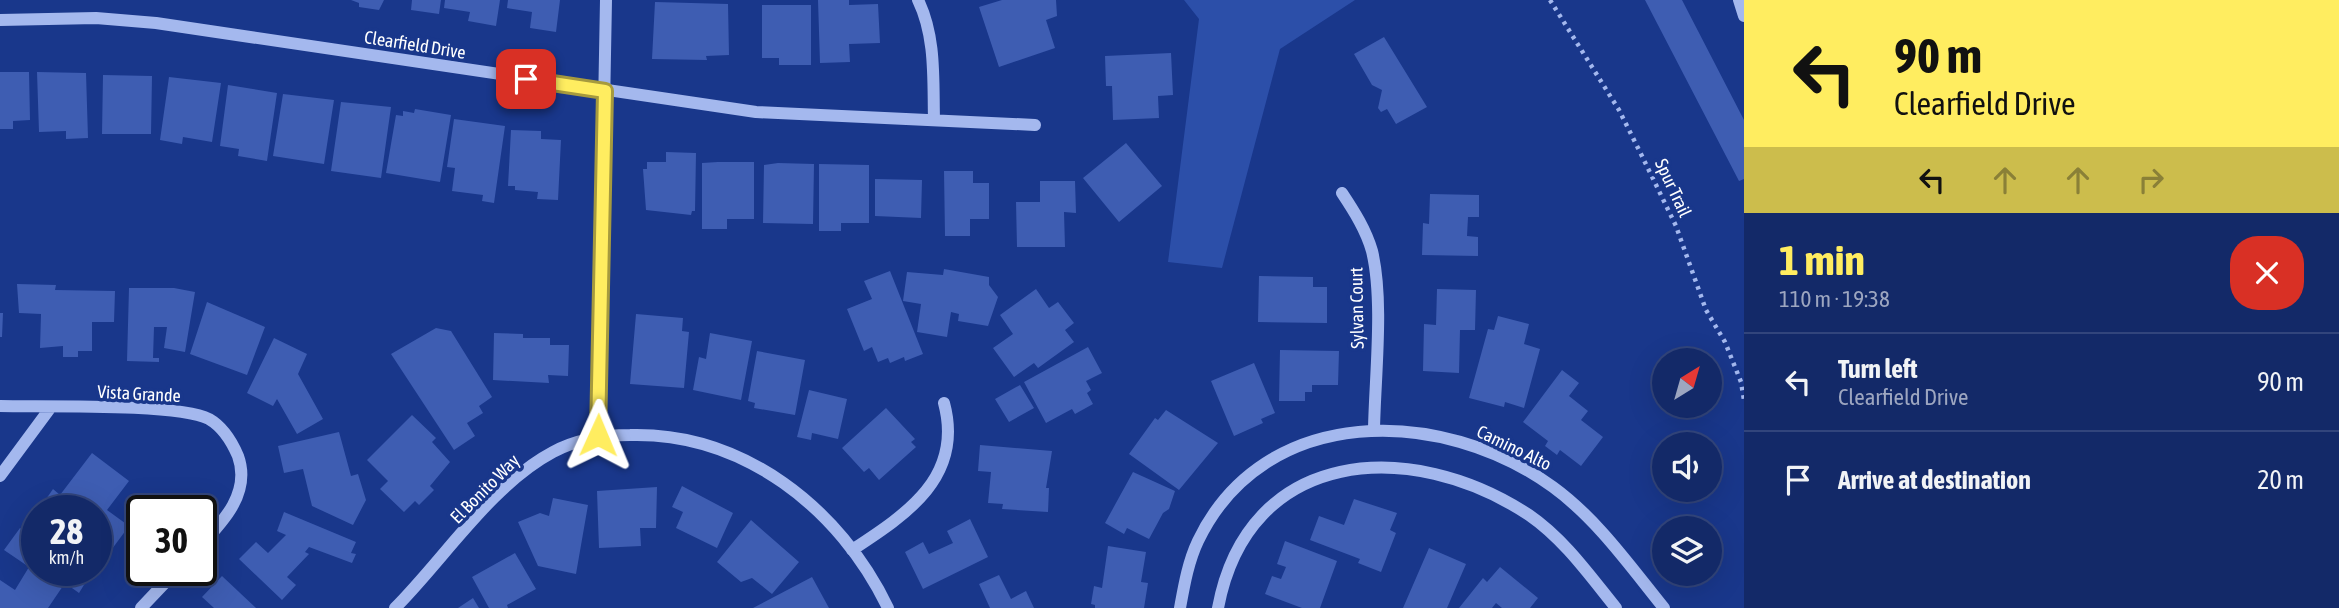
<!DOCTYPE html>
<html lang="en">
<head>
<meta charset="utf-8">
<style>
	:root { --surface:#132968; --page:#1c316e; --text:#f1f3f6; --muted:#9da6c0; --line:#32457c; --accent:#ffed60 }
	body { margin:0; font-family:"Asap Condensed",sans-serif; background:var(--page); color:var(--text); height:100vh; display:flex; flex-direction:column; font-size:26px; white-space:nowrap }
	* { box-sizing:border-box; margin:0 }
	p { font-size:23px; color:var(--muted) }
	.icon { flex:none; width:38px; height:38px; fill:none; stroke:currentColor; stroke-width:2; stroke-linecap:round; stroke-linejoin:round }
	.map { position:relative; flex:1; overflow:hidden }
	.sheet { display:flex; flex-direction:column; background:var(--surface); width:595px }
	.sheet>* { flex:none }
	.banner { background:#ffed60; color:#111; overflow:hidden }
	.needle { width:46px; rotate:37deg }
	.controls { position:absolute; left:1652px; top:348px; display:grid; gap:14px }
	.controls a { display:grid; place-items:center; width:70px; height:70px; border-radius:50%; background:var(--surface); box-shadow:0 7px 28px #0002,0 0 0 2px var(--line); font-size:35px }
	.speed { position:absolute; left:21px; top:495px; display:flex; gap:14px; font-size:35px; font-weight:700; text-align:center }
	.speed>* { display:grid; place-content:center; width:91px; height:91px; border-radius:50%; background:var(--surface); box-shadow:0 7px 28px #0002,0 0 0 2px var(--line); line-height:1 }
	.speed small { font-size:18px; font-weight:400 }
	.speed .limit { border:4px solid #111; border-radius:10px; background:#fff; color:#111 }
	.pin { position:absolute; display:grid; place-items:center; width:60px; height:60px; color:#fff; margin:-30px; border-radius:14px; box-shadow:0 4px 10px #0006 }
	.me { position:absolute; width:77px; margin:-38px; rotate:1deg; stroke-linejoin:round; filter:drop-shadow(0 0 5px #0008) }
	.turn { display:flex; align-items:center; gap:24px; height:147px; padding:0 35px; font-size:32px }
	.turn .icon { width:91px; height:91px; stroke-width:2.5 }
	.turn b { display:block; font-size:49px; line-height:60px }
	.lanes { display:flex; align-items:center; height:66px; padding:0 35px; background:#0003; justify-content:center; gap:35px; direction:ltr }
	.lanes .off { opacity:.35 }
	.round { display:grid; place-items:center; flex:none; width:74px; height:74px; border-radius:28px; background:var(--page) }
	.summary { display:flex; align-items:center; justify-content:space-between; height:119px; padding:0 35px }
	h1 { font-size:42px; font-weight:700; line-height:52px; color:var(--accent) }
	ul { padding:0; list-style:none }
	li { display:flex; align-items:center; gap:21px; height:98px; padding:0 35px; border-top:2px solid var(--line) }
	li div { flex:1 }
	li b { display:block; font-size:26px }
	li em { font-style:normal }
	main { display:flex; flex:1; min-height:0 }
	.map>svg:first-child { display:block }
	.green { fill:#2c4fa9 }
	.building { fill:#3e5db2 }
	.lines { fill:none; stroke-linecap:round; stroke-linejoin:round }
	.path { stroke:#a4b8ee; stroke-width:4.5; stroke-dasharray:3.5 5; stroke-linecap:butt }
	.minor { stroke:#a4b8ee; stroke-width:12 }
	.route-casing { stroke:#a69a3e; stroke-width:18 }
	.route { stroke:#ffed60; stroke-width:12 }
	.labels { text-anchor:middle; stroke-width:7; stroke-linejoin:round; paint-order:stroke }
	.street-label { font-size:18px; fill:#fff; stroke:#19378b }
</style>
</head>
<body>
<main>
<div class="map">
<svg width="1744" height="608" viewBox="0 0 1744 608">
	<rect width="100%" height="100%" fill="#19378b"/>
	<path class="green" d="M1184,0H1355L1280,49L1222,268L1168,262L1199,19Z"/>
	<path class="building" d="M351,0H384L379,10L359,7V3Z
		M412,0H441L439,14L411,10Z
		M445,0H500L496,26L468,21L470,12L444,8Z
		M508,0H560L556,32L530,28L532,12L507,8Z
		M818,0H849V5L878,4L880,43L849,44L850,62L820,63Z
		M1002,0H1056L1057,16L1046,20L1055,48L999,67L979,7Z
		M1645,0H1682L1744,120V179L1739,181Z
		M655,2L728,4L729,55L706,56L707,60L652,59Z
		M762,5H811V65H779V58H762Z
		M1384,37L1427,107L1396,124L1387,109L1381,112L1378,108L1382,90L1372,85L1354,54Z
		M1171,53L1173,95L1158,96L1159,118L1113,120L1112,86H1106L1105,56Z
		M0,72H29L30,120L13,121V129H0Z
		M37,72L86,73L88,138L66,139V131L39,132Z
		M103,75L152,76L151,134H102Z
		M169,77L221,83L212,142L183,137L182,144L160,140Z
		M228,85L277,93L267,161L238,156L239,149L220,146Z
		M283,94L334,100L324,164L273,156Z
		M341,102L391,107L381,178L331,171Z
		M415,109L451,115L440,182L386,173L396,115L403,116V111L414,113Z
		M454,119L505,126L494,203L482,201L483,195L452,191L455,168L447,167Z
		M511,130L541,131V139L561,140L558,200L537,199L538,192L515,190V186H508Z
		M1126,143L1162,186L1119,222L1083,178Z
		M666,152L696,153L695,211H692L691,215L646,210L643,169H647V162H666Z
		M718,162H754V219H727V229H702V163Z
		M778,163L814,164L813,224L763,223L764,165Z
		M819,164L869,165V223H841V231H819Z
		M944,171H973V183H989V219H970V236H945Z
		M875,179L922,180L921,218L875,216Z
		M1040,181H1075L1076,213L1064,212L1065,247H1017L1016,202H1040Z
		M1430,194L1479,195V217H1468L1467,236L1478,237V256L1422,255L1423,223L1429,224Z
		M944,269L989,277V285L998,297L988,326L958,321L959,314L951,312L947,337L917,332L921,304L903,301L907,272L943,275Z
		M890,271L923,354L905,361L904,357L890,363L888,358L878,362L872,347L864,351L847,309L872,299L864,281Z
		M1259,276L1313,277V287H1327V323L1258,322Z
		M17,284L56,285L55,290L115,291L114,322H92V351H78V357H63V346L40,348L41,314L19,313Z
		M129,288H174L195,292L185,352L164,348L167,327H154L153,358H159V362L127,361Z
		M1036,289L1049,308L1058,302L1074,323L1065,330L1074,342L1038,368L1034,363L1014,377L993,348L1013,334L1000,315Z
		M1437,289L1476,290L1475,330H1460L1459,373L1423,371L1424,324L1436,325Z
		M207,302L265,327L247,375L190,354Z
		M0,313H3L2,337H0Z
		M636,314L683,318L682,331L689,332L684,388L630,384Z
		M1498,316L1529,324L1524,344L1540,349L1524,408L1505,402L1504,407L1469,398L1488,329L1494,330Z
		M436,328L451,331L492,397L479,406L483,413L467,423L475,436L454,450L391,354Z
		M494,333L523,334V338H550V345H569L568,376L548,375L549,383L493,380Z
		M710,333L752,341L741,400L693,390L699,357L706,359Z
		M274,338L307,354L298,374L323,419L297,434L277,399L273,406L247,393Z
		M1088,347L1102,373L1086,381L1091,390L1087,393L1093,404L1075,414L1072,409L1046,423L1024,382Z
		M1280,350L1339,351L1338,385H1312V392H1305V401H1279Z
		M757,351L805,360L795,415L754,408L755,403L748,401Z
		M1254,363L1275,413L1261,419L1263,423L1234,436L1211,381Z
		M1562,370L1579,383L1569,396L1588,411L1581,420L1603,437L1581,466L1560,450L1557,455L1545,446L1548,441L1523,422Z
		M1020,385L1034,408L1009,422L995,399Z
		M809,390L847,399L838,439L812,433L811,440L797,437Z
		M886,408L915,439L911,442L916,447L879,480L869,468L864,472L842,448Z
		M1166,410L1218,443L1179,490L1129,454L1155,418L1158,420Z
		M412,415L436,438L432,442L450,462L430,486L434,490L419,505L415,501L404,512L380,489L388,481L367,460Z
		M339,432L351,476L358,474L366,500L353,525L312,506L303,469L284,473L278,446Z
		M980,445L1052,451L1046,488H1049L1048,512L1002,509L1003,504L988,503L991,472L978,471Z
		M92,453L129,481L107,510L129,526L112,549L96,537V511H49L42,505L53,489L60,495Z
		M1133,472L1175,491L1169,509L1163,513L1149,539L1127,528L1124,534L1105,523Z
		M682,486L733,513L717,548L676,528L683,512L672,507Z
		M657,487L656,528H640L641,546L599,548L597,491Z
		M553,498L588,505L576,574L538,566L518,522L540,513L549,516Z
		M1354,499L1397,513L1390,530L1396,533L1381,572L1358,563L1360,559L1310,540L1319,516L1344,525Z
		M284,512L356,542L351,553L356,554L352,563L309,547L305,552L309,554L287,577L296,585L282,600L239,559L256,542L268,553L286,535L277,531Z
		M970,519L988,557L923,589L905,552L923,542L929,554L953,543L947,531Z
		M751,520L799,562L772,594L752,578L741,582L717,562Z
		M20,528L37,540V570L92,572L79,593L65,583L48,608H0V580L15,590L29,567L4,550Z
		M1285,541L1337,561L1320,608H1302L1265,594L1272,576L1281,579L1286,567L1277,564Z
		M1108,546L1146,552L1141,582L1148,583L1144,608H1095V605L1091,604L1094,586L1102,588Z
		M1429,548L1466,564L1447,608H1403Z
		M515,553L536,589L507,605L508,608H489L472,577Z
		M1500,567L1538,598L1530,608H1502L1496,603L1492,608H1459L1483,578L1487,582Z
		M999,575L1011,599L1026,591L1034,608H990L979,584Z
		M222,576L256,608H214L202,597Z
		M812,577L829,608H753Z
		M473,598L479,608H458Z"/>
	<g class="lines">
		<path class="path" d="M1550,0L1619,110L1640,152L1676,226L1706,310L1725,342L1741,382L1744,400"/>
		<path class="minor" d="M918,0C936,37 933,79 934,120
			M1739,0L1744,16
			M0,20L96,18L156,23L756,112L1035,125
			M1342,193C1354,211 1366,230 1372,251C1384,301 1375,376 1374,429
			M0,406C42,407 178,403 209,419C223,427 232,442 238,456C251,492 224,521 201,545
			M598,435L606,0
			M0,476L51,407
			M852,550C907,514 964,477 944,403
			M141,608L177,570
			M395,608C444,559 491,485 553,452C577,439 603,435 630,435C743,432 840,508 888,608
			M1180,608C1184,586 1188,562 1198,541C1264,403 1442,406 1553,487C1597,519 1630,566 1664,608
			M1218,608C1248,447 1411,437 1529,515C1564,539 1590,576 1616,608"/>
	</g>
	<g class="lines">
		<defs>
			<path id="route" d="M526,79L605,91L598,435"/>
		</defs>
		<use href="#route" class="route-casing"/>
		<use href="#route" class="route"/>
	</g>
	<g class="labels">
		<g class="street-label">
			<text transform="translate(415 45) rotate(9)" y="6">Clearfield Drive</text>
			<text transform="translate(1673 188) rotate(65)" y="6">Spur Trail</text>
			<text transform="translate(1357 308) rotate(-91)" y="6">Sylvan Court</text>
			<text transform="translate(139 394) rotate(3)" y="6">Vista Grande</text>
			<text transform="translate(1514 448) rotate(26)" y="6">Camino Alto</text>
			<text transform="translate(485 489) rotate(-45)" y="6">El Bonito Way</text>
		</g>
	</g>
</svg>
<div class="controls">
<a><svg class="needle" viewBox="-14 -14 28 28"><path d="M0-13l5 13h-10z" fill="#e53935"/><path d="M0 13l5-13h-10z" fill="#9da6c0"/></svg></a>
<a><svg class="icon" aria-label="sound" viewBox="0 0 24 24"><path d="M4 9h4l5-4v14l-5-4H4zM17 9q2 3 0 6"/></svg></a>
<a><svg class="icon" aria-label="layers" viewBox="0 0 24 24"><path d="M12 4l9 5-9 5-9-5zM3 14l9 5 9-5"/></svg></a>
</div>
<div class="speed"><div>28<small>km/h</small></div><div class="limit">30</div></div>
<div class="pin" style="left:526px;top:79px;background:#d93025"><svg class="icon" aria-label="arrive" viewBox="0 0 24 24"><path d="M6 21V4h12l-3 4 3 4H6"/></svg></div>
<svg class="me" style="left:598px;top:435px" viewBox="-20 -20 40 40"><path d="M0-17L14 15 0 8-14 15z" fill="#ffed60" stroke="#fff" stroke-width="4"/></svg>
</div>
<section class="sheet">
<div class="banner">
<div class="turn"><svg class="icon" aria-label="left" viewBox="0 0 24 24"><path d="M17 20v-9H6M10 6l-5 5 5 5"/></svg><div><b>90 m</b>Clearfield Drive</div></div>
<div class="lanes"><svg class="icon" aria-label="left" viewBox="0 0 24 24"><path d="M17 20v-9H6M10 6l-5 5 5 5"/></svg><svg class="icon off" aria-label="ahead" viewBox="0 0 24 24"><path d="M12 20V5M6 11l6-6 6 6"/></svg><svg class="icon off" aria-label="ahead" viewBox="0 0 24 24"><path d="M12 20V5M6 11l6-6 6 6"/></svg><svg class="icon off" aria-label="right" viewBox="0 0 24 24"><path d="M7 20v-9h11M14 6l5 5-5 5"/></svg></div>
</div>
<div class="summary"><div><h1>1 min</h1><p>110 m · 19:38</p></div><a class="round" style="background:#d93025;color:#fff"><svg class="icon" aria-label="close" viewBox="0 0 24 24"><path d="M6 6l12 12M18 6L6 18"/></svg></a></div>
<ul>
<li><svg class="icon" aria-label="left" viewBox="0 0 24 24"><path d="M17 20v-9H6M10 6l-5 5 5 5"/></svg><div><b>Turn left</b><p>Clearfield Drive</p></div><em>90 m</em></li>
<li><svg class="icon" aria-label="arrive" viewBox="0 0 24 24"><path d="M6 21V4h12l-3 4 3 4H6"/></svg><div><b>Arrive at destination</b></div><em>20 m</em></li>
</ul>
</section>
</main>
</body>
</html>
